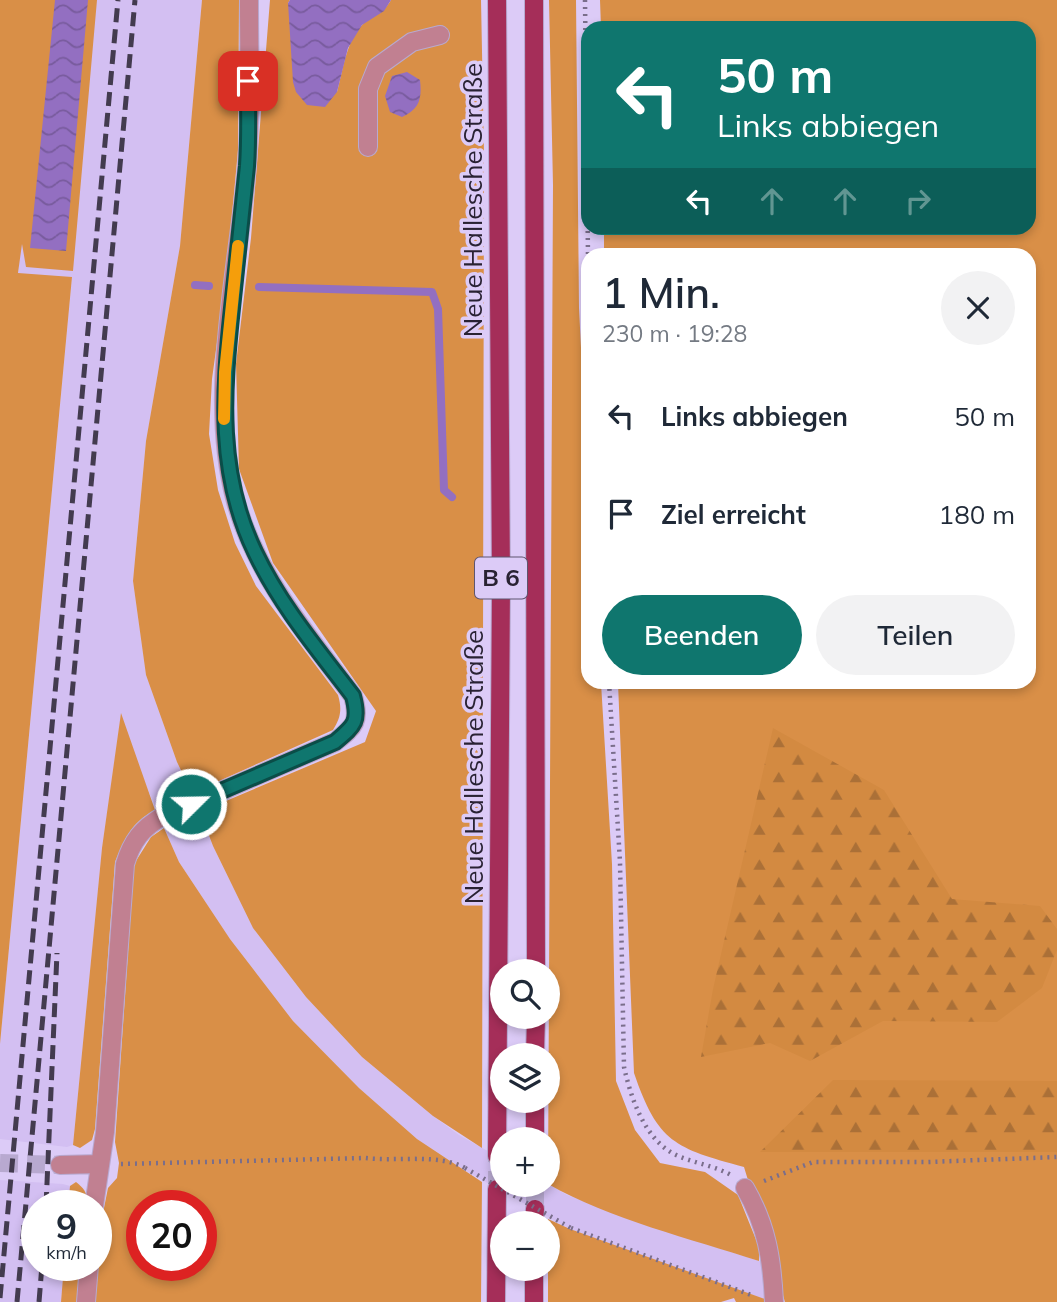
<!DOCTYPE html>
<html lang="de">
<head>
<meta charset="utf-8">
<style>
	:root { --surface:#fff; --page:#f2f2f3; --text:#1f2937; --muted:#747a83; --accent:#0f766e }
	body { margin:0; font-family:Mulish,sans-serif; background:var(--page); color:var(--text); height:100vh; display:flex; flex-direction:column; font-size:26px; white-space:nowrap }
	* { box-sizing:border-box; margin:0 }
	p { font-size:23px; color:var(--muted) }
	.icon { flex:none; width:38px; height:38px; fill:none; stroke:currentColor; stroke-width:2; stroke-linecap:round; stroke-linejoin:round }
	.map { position:relative; flex:1; overflow:hidden }
	.panel { position:absolute; left:581px; top:248px; width:455px; height:441px; display:flex; flex-direction:column; background:var(--surface); border-radius:21px; box-shadow:0 4px 10px #0003 }
	.panel>* { flex:none }
	.guide { position:absolute; left:581px; top:21px; width:455px; height:214px; border-radius:21px; box-shadow:0 4px 10px #0003; background:#0f766e; color:#fff; overflow:hidden }
	.tools { position:absolute; left:490px; top:959px; display:grid; gap:14px }
	.tools a { display:grid; place-items:center; width:70px; height:70px; border-radius:50%; background:var(--surface); box-shadow:0 4px 10px #0003; font-size:35px }
	.speed { position:absolute; left:21px; top:1190px; display:flex; gap:14px; font-size:35px; font-weight:700; text-align:center }
	.speed>* { display:grid; place-content:center; width:91px; height:91px; border-radius:50%; background:var(--surface); box-shadow:0 4px 10px #0003; line-height:1 }
	.speed small { font-size:18px; font-weight:400 }
	.speed .limit { border:10px solid #d22; background:#fff; color:#111 }
	.pin { position:absolute; display:grid; place-items:center; width:60px; height:60px; color:#fff; margin:-30px; border-radius:14px; box-shadow:0 4px 10px #0006 }
	.me { position:absolute; width:77px; margin:-38px; rotate:67deg; stroke-linejoin:round; filter:drop-shadow(0 0 5px #0008) }
	.turn { display:flex; align-items:center; gap:24px; height:147px; padding:0 21px; font-size:32px }
	.turn .icon { width:91px; height:91px; stroke-width:2.5 }
	.turn b { display:block; font-size:49px; line-height:60px }
	.lanes { display:flex; align-items:center; height:66px; padding:0 21px; background:#0003; justify-content:center; gap:35px; direction:ltr }
	.lanes .off { opacity:.35 }
	.round { display:grid; place-items:center; flex:none; width:74px; height:74px; border-radius:37px; background:var(--page) }
	.overview { display:flex; align-items:center; justify-content:space-between; height:119px; padding:0 21px }
	h1 { font-size:42px; font-weight:600; line-height:52px }
	.button { display:flex; gap:14px; margin-top:auto; padding:14px 21px }
	.button a { flex:1; height:80px; border-radius:42px; background:var(--accent); color:#fff; font-size:28px; font-weight:600; line-height:80px; text-align:center }
	.button a+a { background:var(--page); color:var(--text) }
	ul { padding:0; list-style:none }
	li { display:flex; align-items:center; gap:21px; height:98px; padding:0 21px }
	li div { flex:1 }
	li b { display:block; font-size:26px }
	li em { font-style:normal }
	.map>svg:first-child { display:block }
	.built { fill:#d3bff2 }
	.grass { fill:#d98f47; fill-rule:evenodd }
	.forest { fill:url(#forest-firs) }
	.water { fill:url(#water-waves) }
	.lines { fill:none; stroke-linecap:round; stroke-linejoin:round }
	.stream { stroke:#936fc1; stroke-width:8 }
	.minor-tunnel { stroke:#b8a9d0; stroke-width:18; stroke-dasharray:18 9; stroke-linecap:butt }
	.major-tunnel { stroke:#b8a9d0; stroke-width:18; stroke-dasharray:18 9; stroke-linecap:butt }
	.minor-casing { stroke:#b8a9d0; stroke-width:20 }
	.major-casing { stroke:#b8a9d0; stroke-width:20 }
	.path { stroke:#7a6e8b; stroke-width:4.5; stroke-dasharray:2 5; stroke-linecap:butt }
	.minor { stroke:#c18091; stroke-width:18 }
	.major { stroke:#a52e59; stroke-width:18 }
	.rail { stroke:#433b4f; stroke-width:5; stroke-dasharray:14 7; stroke-linecap:butt }
	.path-bridge { stroke:#7a6e8b; stroke-width:4.5; stroke-dasharray:2 5; stroke-linecap:butt }
	.route-casing { stroke:#0a4d48; stroke-width:18 }
	.route { stroke:#0f766e; stroke-width:12 }
	.slow { stroke:#f59e0b; stroke-width:12 }
	.labels { text-anchor:middle; stroke-width:7; stroke-linejoin:round; paint-order:stroke }
	.shield { fill:#dccbf7; stroke:#5f556e; stroke-width:2 }
	.shield-label { font-size:24px; font-weight:bold; fill:#292233 }
	.street-label { font-size:26px; fill:#292233; stroke:#dccbf7 }
</style>
</head>
<body>
<div class="map">
<svg width="1057" height="1302" viewBox="0 0 1057 1302">
	<defs>
		<pattern id="forest-firs" width="22" height="20" patternUnits="userSpaceOnUse" patternTransform="scale(1.75)"><rect width="22" height="20" fill="#d38a41"/><path d="M5 1l3.5 6h-7zM16 11l3.5 6h-7z" fill="#ab7037"/></pattern>
		<pattern id="water-waves" width="16" height="10" patternUnits="userSpaceOnUse" patternTransform="scale(1.75)"><rect width="16" height="10" fill="#936fc1"/><path d="M0 5q4-4 8 0t8 0" fill="none" stroke="#785b9d"/></pattern>
	</defs>
	<rect width="100%" height="100%" fill="#dccbf7"/>
	<path class="built" d="M46,0H202L180,246L146,441L133,581L146,675L177,762L213,846L253,928L306,997L362,1057L433,1116L459,1135L502,1159V1185L548,1184L567,1195L645,1224L759,1261L1007,1302H772L570,1229L466,1171L417,1139L359,1088L293,1021L230,939L179,862L141,774L121,715L102,848L73,1145L67,1147L0,1139V1044L72,278L18,274Z
		M0,1180L63,1184L70,1186L68,1206H37V1265H64L61,1302H0Z"/>
	<path class="grass" d="M0,0H97L73,271L26,267L22,244L18,273L72,277L0,1044Z
		M202,0H239L238,150L227,269L212,379L209,434L218,490L235,543L256,586L338,695C342,709 341,717 333,730L192,793L177,762L146,675L133,581L146,441L180,246Z
		M270,0H290L288,3L337,92C343,70 346,42 362,25C373,14 382,15 391,0H481L484,154L482,1148L433,1116L362,1057L306,997L253,928L213,846L200,812L365,742L376,711L273,563L239,469L236,364L251,238Z
		M549,0H576L579,308L588,487V682L601,683L612,864L616,1081L635,1130L660,1163L705,1172L738,1195L759,1247V1261C691,1239 610,1219 548,1184L553,185Z
		M600,0H1057V1302H785L744,1167C675,1148 658,1143 634,1073L618,683L1029,682V256L604,255V228H1029V28H601Z
		M121,713L155,810C130,824 126,837 115,862L95,1129L92,1140L80,1148L73,1145L102,848Z
		M164,828L179,862L230,939L293,1021L359,1088L417,1139L482,1182L481,1302H93L97,1243L108,1188L117,1178L119,1163L115,1142L134,864L151,837ZM142,1206H201V1265H142Z
		M76,1182C85,1189 88,1194 87,1206H68L70,1186Z
		M548,1219L570,1229L765,1299V1302H736L734,1298L721,1302H548Z
		M64,1265H80L78,1302H61Z"/>
	<path class="forest" d="M773,728L884,790L952,899L1040,906L1057,929V950L1042,988L997,1022L883,1021L810,1061L770,1043L701,1057L713,989Z
		M833,1080L1057,1081V1152H760Z"/>
	<path class="water" d="M55,0H88L66,251L30,248Z
		M290,0H391L384,11L362,25L348,48L337,92L325,107L307,105L296,92L293,82L288,3Z
		M407,72L420,80C422,98 420,109 402,117L390,112L385,96L392,76Z"/>
	<g class="lines">
		<path class="stream" d="M195,285L209,286
			M259,287L432,292L438,309L444,490L452,497"/>
		<path class="minor-tunnel" d="M163,816L191,804
			M0,1163L60,1165"/>
		<path class="major-tunnel" d="M497,1189V1156
			M535,1209V1185"/>
		<defs>
			<path id="minor" d="M368,147V89L377,67L412,42L440,35
				M191,804L335,742C355,726 360,722 353,696C308,636 257,577 236,502C207,395 238,274 247,165C251,110 249,55 249,0
				M60,1165L99,1164
				M745,1188C767,1226 772,1260 774,1302
				M94,1206L105,1132L125,864C132,841 142,828 163,816
				M86,1302L89,1265"/>
			<path id="major" d="M534,0L536,971
				M535,1055L536,1017
				M535,1139V1101
				M497,1156L501,583L497,0
				M534,1223L535,1209
				M496,1302L497,1189
				M534,1302V1269"/>
		</defs>
		<use href="#minor" class="minor-casing"/>
		<use href="#major" class="major-casing"/>
		<path class="path" d="M585,0L588,256
			M609,682L620,862L624,1067C631,1098 644,1138 674,1154C692,1163 713,1165 731,1175
			M121,1164L365,1158C396,1162 439,1153 465,1168
			M764,1181L813,1162H928L1057,1157
			M571,1228L754,1296"/>
		<use href="#minor" class="minor"/>
		<use href="#major" class="major"/>
		<path class="rail" d="M46,1206L57,953
			M0,1298L118,0
			M17,1302L135,0
			M39,1302L42,1265"/>
		<path class="path-bridge" d="M465,1168L571,1228"/>
	</g>
	<g class="lines">
		<defs>
			<path id="route" d="M191,804L335,742C354,726 360,722 353,696C318,650 280,605 255,552C217,473 223,393 232,308C237,261 242,213 247,166C249,138 248,109 248,81"/>
		</defs>
		<use href="#route" class="route-casing"/>
		<use href="#route" class="route"/>
		<path class="slow" d="M224,419L225,372L238,246"/>
	</g>
	<g class="labels">
		<rect class="shield" x="475" y="557.5" width="52" height="41" rx="5"/>
		<g class="shield-label">
			<text x="501" y="586">B 6</text>
		</g>
		<g class="street-label">
			<text transform="translate(473 200) rotate(-90)" y="9">Neue Hallesche Straße</text>
			<text transform="translate(474 767) rotate(-90)" y="9">Neue Hallesche Straße</text>
		</g>
	</g>
</svg>
<div class="tools">
<a><svg class="icon" aria-label="search" viewBox="0 0 24 24"><circle cx="10" cy="10" r="6"/><path d="M15 15l6 6"/></svg></a>
<a><svg class="icon" aria-label="layers" viewBox="0 0 24 24"><path d="M12 4l9 5-9 5-9-5zM3 14l9 5 9-5"/></svg></a>
<a>+</a>
<a>−</a>
</div>
<div class="speed"><div>9<small>km/h</small></div><div class="limit">20</div></div>
<div class="pin" style="left:248px;top:81px;background:#d93025"><svg class="icon" aria-label="arrive" viewBox="0 0 24 24"><path d="M6 21V4h12l-3 4 3 4H6"/></svg></div>
<svg class="me" style="left:191px;top:804px" viewBox="-20 -20 40 40"><circle r="17" fill="#0f766e" stroke="#fff" stroke-width="3"/><path d="M0-11L8 9 0 5-8 9z" fill="#fff"/></svg>
<div class="guide">
<div class="turn"><svg class="icon" aria-label="left" viewBox="0 0 24 24"><path d="M17 20v-9H6M10 6l-5 5 5 5"/></svg><div><b>50 m</b>Links abbiegen</div></div>
<div class="lanes"><svg class="icon" aria-label="left" viewBox="0 0 24 24"><path d="M17 20v-9H6M10 6l-5 5 5 5"/></svg><svg class="icon off" aria-label="ahead" viewBox="0 0 24 24"><path d="M12 20V5M6 11l6-6 6 6"/></svg><svg class="icon off" aria-label="ahead" viewBox="0 0 24 24"><path d="M12 20V5M6 11l6-6 6 6"/></svg><svg class="icon off" aria-label="right" viewBox="0 0 24 24"><path d="M7 20v-9h11M14 6l5 5-5 5"/></svg></div>
</div>
<section class="panel">
<div class="overview"><div><h1>1 Min.</h1><p>230 m · 19:28</p></div><a class="round"><svg class="icon" aria-label="close" viewBox="0 0 24 24"><path d="M6 6l12 12M18 6L6 18"/></svg></a></div>
<ul>
<li><svg class="icon" aria-label="left" viewBox="0 0 24 24"><path d="M17 20v-9H6M10 6l-5 5 5 5"/></svg><div><b>Links abbiegen</b></div><em>50 m</em></li>
<li><svg class="icon" aria-label="arrive" viewBox="0 0 24 24"><path d="M6 21V4h12l-3 4 3 4H6"/></svg><div><b>Ziel erreicht</b></div><em>180 m</em></li>
</ul>
<div class="button"><a>Beenden</a><a>Teilen</a></div>
</section>
</div>
</body>
</html>
